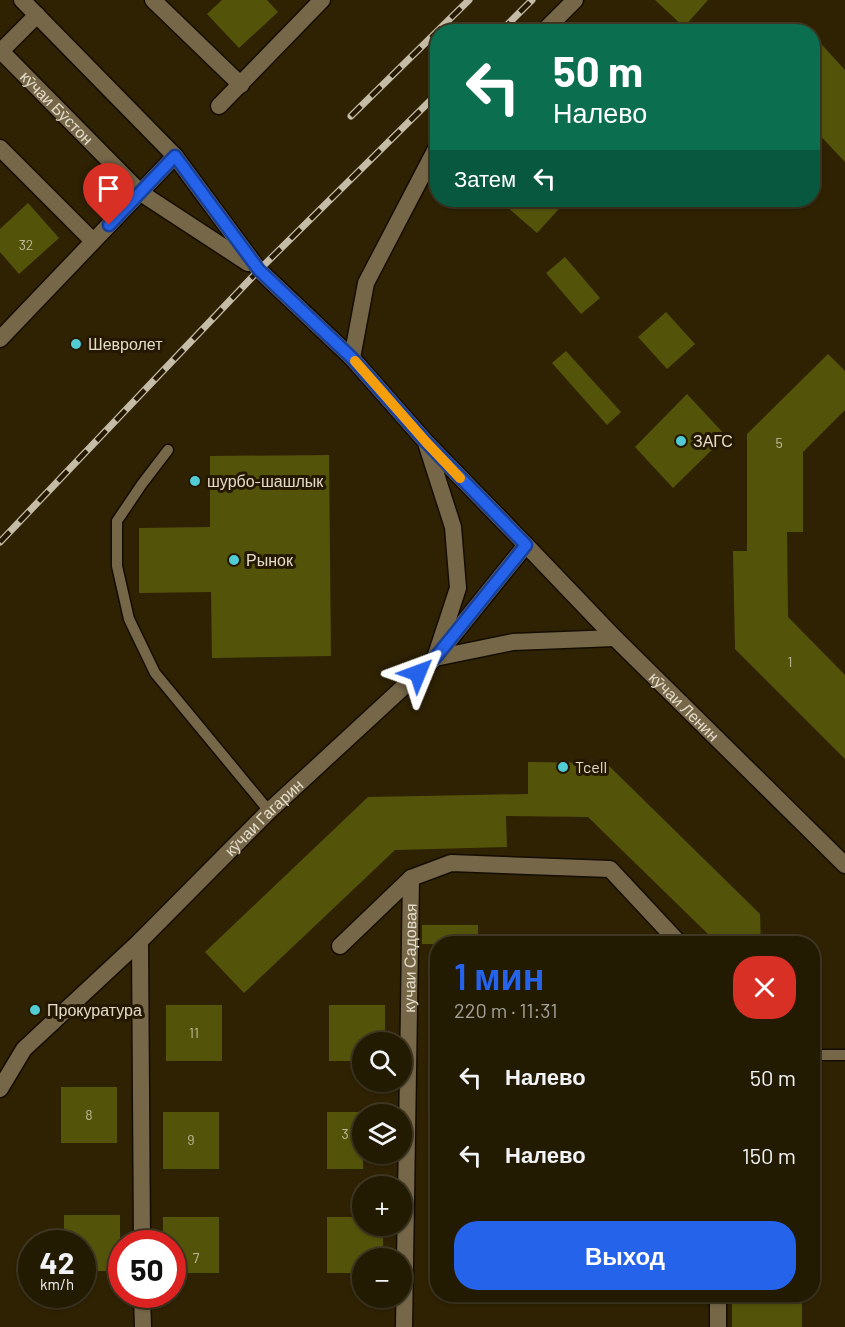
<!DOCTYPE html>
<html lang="ru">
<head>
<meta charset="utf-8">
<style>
	:root { --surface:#231a02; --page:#2f2711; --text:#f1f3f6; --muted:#a3a199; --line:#403824; --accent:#2563eb }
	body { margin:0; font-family:Barlow,sans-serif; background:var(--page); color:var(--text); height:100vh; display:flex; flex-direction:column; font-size:22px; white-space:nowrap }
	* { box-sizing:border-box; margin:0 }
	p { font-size:20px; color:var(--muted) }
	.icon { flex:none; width:33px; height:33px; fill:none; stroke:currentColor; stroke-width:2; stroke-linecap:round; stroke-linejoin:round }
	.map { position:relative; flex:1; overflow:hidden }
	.drawer { position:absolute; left:430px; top:936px; width:390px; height:366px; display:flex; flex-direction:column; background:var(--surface); border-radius:24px; box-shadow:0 2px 4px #0004,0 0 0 2px var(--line) }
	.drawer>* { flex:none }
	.banner { position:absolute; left:430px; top:24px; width:390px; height:183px; border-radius:24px; box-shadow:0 2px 4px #0004,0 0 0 2px var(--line); background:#0b6e4f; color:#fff; overflow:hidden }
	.controls { position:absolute; left:352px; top:1032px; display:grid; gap:12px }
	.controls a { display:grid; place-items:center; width:60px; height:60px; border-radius:50%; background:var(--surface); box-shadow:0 2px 4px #0004,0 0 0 2px var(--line); font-size:30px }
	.speed { position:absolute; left:18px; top:1230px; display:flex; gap:12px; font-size:30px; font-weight:700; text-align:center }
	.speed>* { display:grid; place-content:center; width:78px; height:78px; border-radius:50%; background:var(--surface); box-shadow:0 2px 4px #0004,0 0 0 2px var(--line); line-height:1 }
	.speed small { font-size:15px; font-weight:400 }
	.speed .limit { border:9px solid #d22; background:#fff; color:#111 }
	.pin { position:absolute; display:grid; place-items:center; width:51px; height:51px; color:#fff; margin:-62px -26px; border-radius:50% 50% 50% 0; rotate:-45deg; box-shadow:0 0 6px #0007 }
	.pin .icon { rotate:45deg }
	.me { position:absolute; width:66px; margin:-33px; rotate:46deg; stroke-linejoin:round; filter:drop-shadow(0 0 4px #0008) }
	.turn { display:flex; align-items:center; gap:21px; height:126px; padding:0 24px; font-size:27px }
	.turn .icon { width:78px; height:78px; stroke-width:2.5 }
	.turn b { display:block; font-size:42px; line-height:51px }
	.then { display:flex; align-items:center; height:57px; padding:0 24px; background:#0003; gap:12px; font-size:22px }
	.round { display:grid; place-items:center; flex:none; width:63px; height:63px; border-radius:24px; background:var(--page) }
	.overview { display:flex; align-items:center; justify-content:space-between; height:102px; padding:0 24px }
	h1 { font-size:36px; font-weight:600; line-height:45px; color:var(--accent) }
	.cta { display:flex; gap:12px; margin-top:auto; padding:12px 24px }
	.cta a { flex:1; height:69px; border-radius:24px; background:var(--accent); color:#fff; font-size:24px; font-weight:600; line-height:69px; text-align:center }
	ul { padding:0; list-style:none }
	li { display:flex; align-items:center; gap:18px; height:78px; padding:0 24px }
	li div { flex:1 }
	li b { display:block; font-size:22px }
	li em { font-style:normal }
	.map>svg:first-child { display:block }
	.building { fill:#54530a }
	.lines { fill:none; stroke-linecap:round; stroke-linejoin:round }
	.service-casing { stroke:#150c00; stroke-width:13 }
	.minor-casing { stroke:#150c00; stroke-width:19 }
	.tertiary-casing { stroke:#150c00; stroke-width:19 }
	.secondary-casing { stroke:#150c00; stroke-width:19 }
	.service { stroke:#766748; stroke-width:10 }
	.minor { stroke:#766748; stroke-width:16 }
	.tertiary { stroke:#766748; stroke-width:16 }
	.secondary { stroke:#766748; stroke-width:16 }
	.rail-casing { stroke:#c5bca7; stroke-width:7 }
	.rail { stroke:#251800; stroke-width:4.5; stroke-dasharray:14; stroke-linecap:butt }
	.route-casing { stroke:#184099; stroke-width:15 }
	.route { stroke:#2563eb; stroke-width:10 }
	.slow { stroke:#f59e0b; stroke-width:10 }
	.poi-dot { fill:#51ccd5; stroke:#251800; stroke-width:2 }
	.labels { text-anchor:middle; stroke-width:6; stroke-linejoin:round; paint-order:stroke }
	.number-label { font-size:14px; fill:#c0ba9a }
	.street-label { font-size:16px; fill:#e4dcca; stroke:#251800 }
	.poi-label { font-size:16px; fill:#e4dcca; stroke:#251800; text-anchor:start }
</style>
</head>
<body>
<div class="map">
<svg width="845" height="1327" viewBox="0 0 845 1327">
	<rect width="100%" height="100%" fill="#2f2203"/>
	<path class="building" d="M222,0H267L278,12L239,48L207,14Z
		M655,0H708L684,27Z
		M813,35L845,70V162L813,128Z
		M499,200H567L537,233Z
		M28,203L59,238L19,274L0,252V229Z
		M565,257L600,298L581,314L546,273Z
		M666,312L695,344L667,369L638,337Z
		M566,351L621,412L607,425L552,363Z
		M828,354L845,371V410L803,452V532H787L788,617L845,675V759L735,649L733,551H747V434Z
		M687,394L726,436L673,488L635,447Z
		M329,455L331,656L212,658L211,592L139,593V528L210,527V456Z
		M528,762L606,763L760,914L761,944H710V936L588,817L506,816L507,847L395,850L244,993L205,952L368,797L528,794Z
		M422,925H478V944H422Z
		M166,1005H222V1061H166Z
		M329,1005H385V1042H363V1061H329Z
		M61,1087H117V1143H61Z
		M163,1112H219V1169H163Z
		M327,1112H363V1169H327Z
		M64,1215H120V1271H82V1244H64Z
		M163,1217H219V1273H172V1244H163Z
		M327,1217H363V1226H383V1258H363V1273H327Z
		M732,1294H802V1327H732Z"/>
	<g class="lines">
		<defs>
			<path id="service" d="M168,450L142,484L117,521V566L129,619L155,673L269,811
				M813,1055H845"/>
			<g id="minor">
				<path d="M153,0L241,85"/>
				<path d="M219,106L322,0"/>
				<path d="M0,148L93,241"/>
				<path d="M0,339L175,156"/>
				<path d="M140,941L142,1244"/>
				<path d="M340,946L411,878L451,863L610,869L680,944"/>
				<path d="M142,1294L143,1327"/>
				<path d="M718,1294V1327"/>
				<path id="s1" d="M404,1327L411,878"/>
			</g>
			<g id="tertiary">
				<path id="s2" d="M526,545L615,638L845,865"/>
			</g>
			<g id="secondary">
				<path d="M543,32L575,0"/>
				<path id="s3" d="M0,50L141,193L248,263"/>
				<path d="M1,51L37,15"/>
				<path d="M352,358L366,283L438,145"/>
				<path d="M427,446L453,527L458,588L435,658L513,642L615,638"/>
				<path id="s4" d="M0,1089L24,1049L140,941L269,811L435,658L526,545L426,442L352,358L259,270L175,156L22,0"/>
			</g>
		</defs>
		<use href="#service" class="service-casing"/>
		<use href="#minor" class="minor-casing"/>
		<use href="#tertiary" class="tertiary-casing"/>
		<use href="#secondary" class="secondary-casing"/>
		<use href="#service" class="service"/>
		<use href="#minor" class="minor"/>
		<use href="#tertiary" class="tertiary"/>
		<use href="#secondary" class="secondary"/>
		<defs>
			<path id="rail" d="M500,32L532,0
				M351,116L469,0
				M0,542L259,270L438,93"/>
		</defs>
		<use href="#rail" class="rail-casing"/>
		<use href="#rail" class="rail"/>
	</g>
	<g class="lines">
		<defs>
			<path id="route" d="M109,225L175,156L259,270L352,358L426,442L526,545L435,658L418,673"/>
		</defs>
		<use href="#route" class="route-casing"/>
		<use href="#route" class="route"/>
		<path class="slow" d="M355,361L426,442L460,478"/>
	</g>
	<g class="poi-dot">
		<circle cx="76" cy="344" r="6"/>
		<circle cx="681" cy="441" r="6"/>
		<circle cx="195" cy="481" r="6"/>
		<circle cx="234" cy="560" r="6"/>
		<circle cx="563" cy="767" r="6"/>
		<circle cx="35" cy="1010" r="6"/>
	</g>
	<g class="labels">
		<g class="number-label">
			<text x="26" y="250">32</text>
			<text x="779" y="448">5</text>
			<text x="790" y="667">1</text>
			<text x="194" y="1038">11</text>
			<text x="89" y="1120">8</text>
			<text x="345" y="1139">3</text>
			<text x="191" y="1145">9</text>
			<text x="196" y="1263">7</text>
		</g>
		<g class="street-label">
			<text dy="6" stroke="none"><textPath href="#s3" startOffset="81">кӯчаи Бӯстон</textPath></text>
			<text dy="6" stroke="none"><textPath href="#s2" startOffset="226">кӯчаи Ленин</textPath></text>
			<text dy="6" stroke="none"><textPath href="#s4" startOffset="380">кӯчаи Гагарин</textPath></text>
			<text dy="6" stroke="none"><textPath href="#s1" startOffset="369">кучаи Садовая</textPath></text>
		</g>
		<g class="poi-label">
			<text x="88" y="350">Шевролет</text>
			<text x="693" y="447">ЗАГС</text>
			<text x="207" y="487">шурбо-шашлык</text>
			<text x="246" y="566">Рынок</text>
			<text x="575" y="773">Tcell</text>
			<text x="47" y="1016">Прокуратура</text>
		</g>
	</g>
</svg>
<div class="controls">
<a><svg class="icon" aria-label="search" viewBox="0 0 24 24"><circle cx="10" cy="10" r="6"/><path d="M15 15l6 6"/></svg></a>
<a><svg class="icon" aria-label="layers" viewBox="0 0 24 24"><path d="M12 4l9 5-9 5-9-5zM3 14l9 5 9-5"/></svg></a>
<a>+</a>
<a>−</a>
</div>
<div class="speed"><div>42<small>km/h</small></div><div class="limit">50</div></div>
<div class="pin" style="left:109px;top:225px;background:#d93025"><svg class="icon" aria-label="arrive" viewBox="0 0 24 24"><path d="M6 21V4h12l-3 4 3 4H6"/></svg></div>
<svg class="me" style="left:418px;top:673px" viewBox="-20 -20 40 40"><path d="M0-17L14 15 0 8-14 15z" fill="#2563eb" stroke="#fff" stroke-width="4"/></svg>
<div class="banner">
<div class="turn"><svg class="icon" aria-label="left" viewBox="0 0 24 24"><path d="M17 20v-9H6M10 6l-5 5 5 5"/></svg><div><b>50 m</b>Налево</div></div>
<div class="then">Затем<svg class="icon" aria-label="left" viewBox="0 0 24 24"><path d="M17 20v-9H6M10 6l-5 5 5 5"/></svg></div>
</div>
<section class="drawer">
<div class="overview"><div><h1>1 мин</h1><p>220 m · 11:31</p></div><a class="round" style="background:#d93025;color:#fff"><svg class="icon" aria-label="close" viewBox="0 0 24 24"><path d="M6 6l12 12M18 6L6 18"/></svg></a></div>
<ul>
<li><svg class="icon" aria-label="left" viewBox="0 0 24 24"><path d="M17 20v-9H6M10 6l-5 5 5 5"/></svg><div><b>Налево</b></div><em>50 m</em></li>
<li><svg class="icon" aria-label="left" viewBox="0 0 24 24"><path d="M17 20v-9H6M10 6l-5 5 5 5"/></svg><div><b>Налево</b></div><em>150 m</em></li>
</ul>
<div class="cta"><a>Выход</a></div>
</section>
</div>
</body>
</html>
